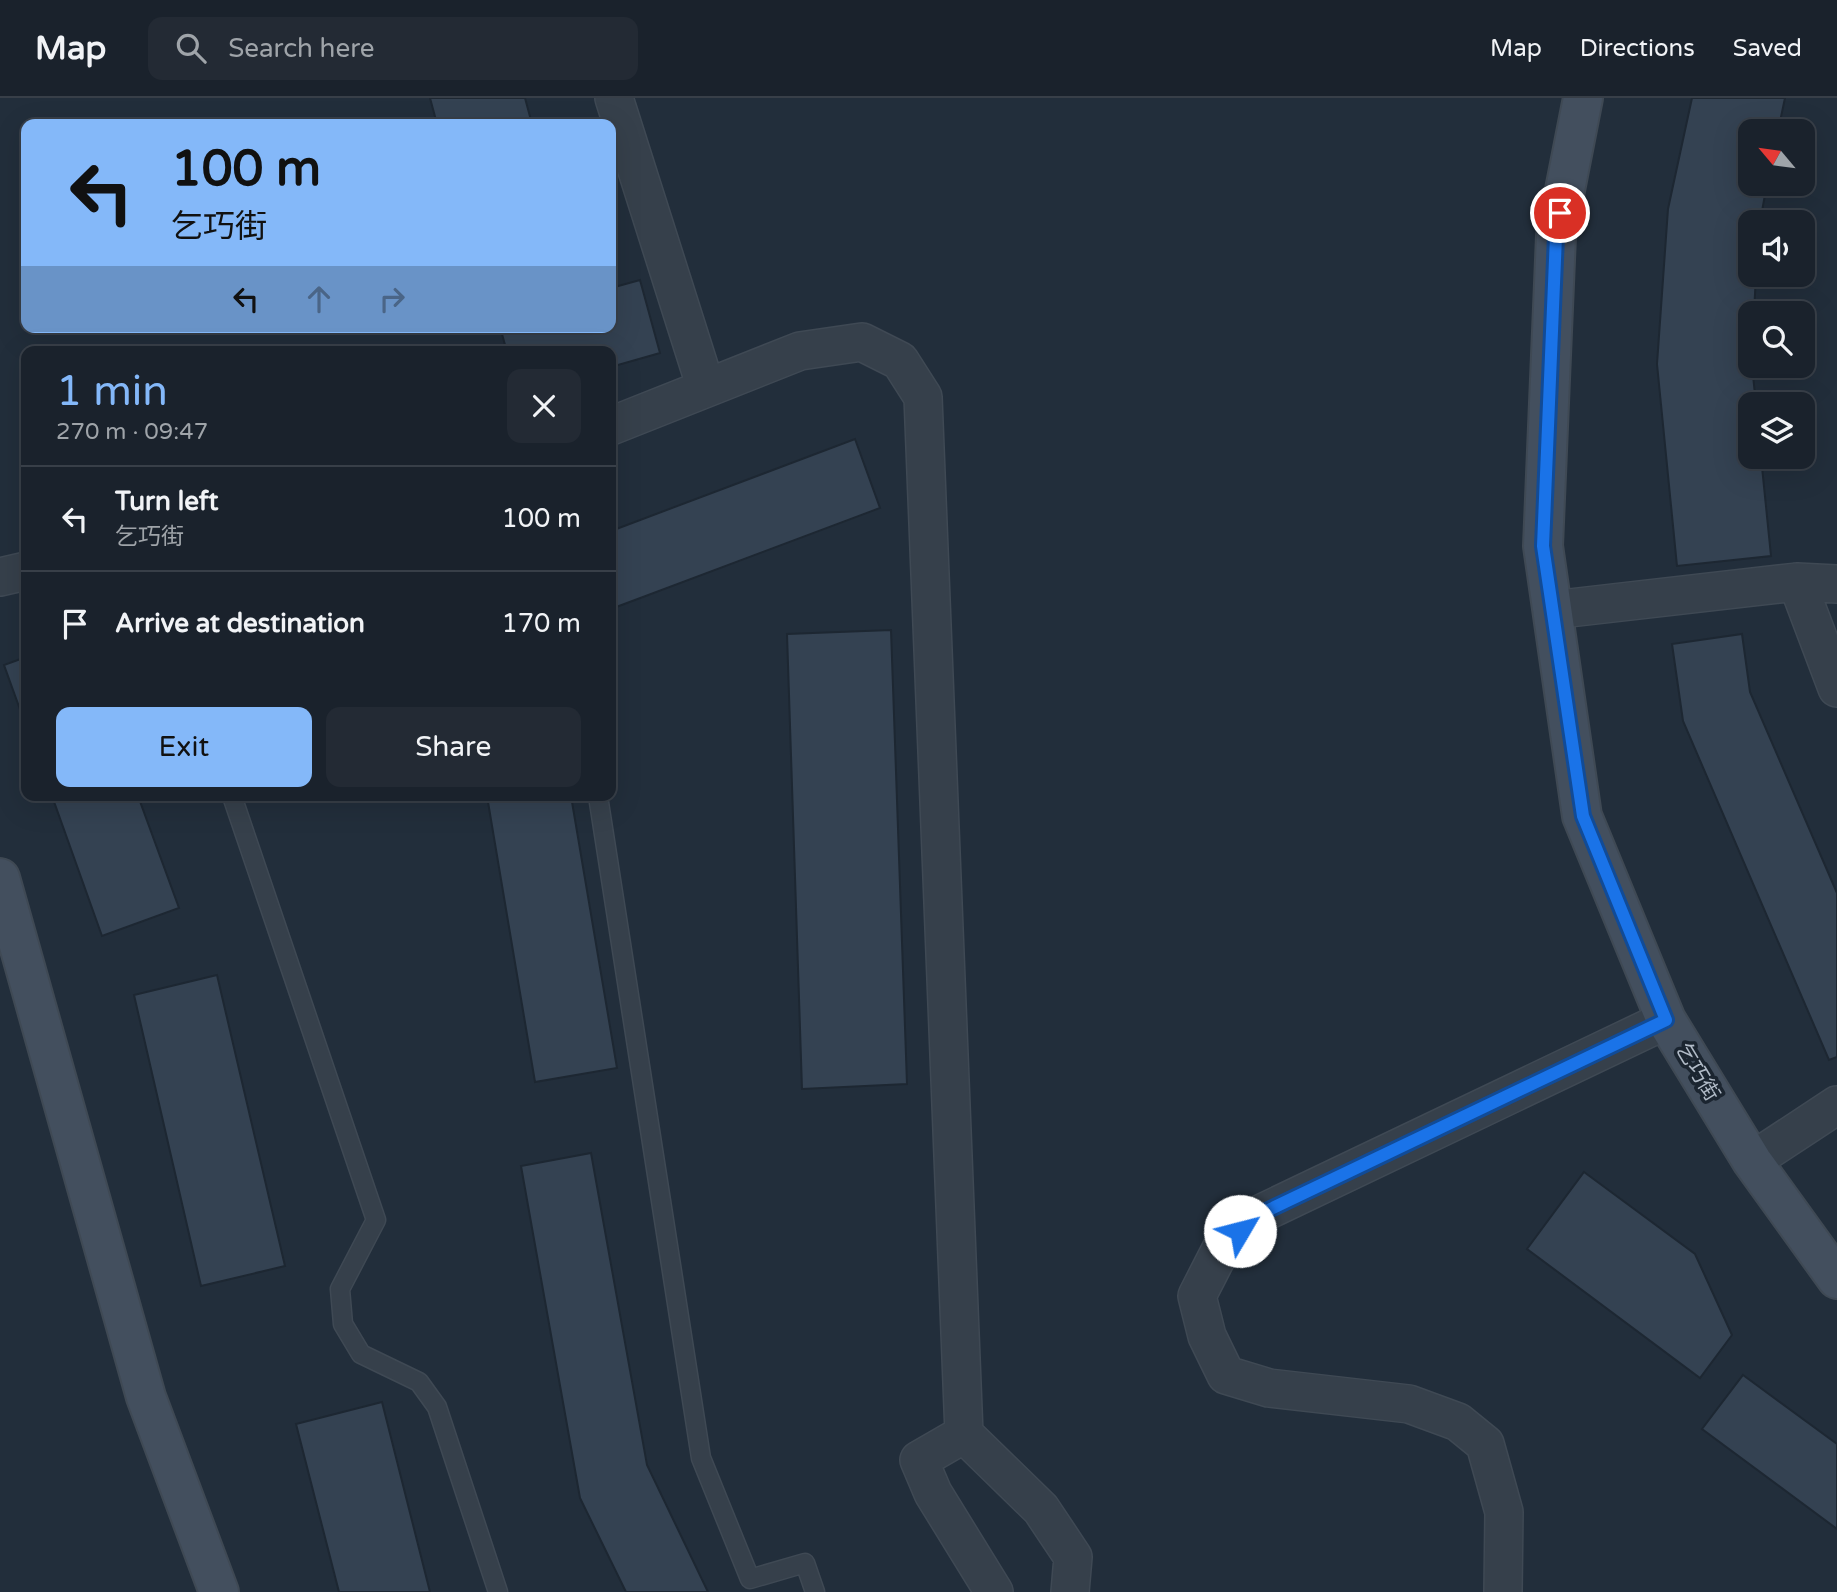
<!DOCTYPE html>
<html lang="en">
<head>
<meta charset="utf-8">
<style>
	:root { --surface:#1a222c; --page:#232a34; --text:#f1f3f6; --muted:#9fa4a9; --line:#383f48; --accent:#84b8f9 }
	body { margin:0; font-family:"Varela Round","Noto Sans SC",sans-serif; background:var(--page); color:var(--text); height:100vh; display:flex; flex-direction:column; font-size:26px; white-space:nowrap }
	* { box-sizing:border-box; margin:0 }
	p { font-size:23px; color:var(--muted) }
	.icon { flex:none; width:38px; height:38px; fill:none; stroke:currentColor; stroke-width:2; stroke-linecap:round; stroke-linejoin:round }
	.map { position:relative; flex:1; overflow:hidden }
	.sheet { position:absolute; left:21px; top:248px; width:595px; height:455px; display:flex; flex-direction:column; background:var(--surface); border-radius:14px; box-shadow:0 7px 28px #0002,0 0 0 2px var(--line) }
	.sheet>* { flex:none }
	.guide { position:absolute; left:21px; top:21px; width:595px; height:214px; border-radius:14px; box-shadow:0 7px 28px #0002,0 0 0 2px var(--line); background:#84b8f9; color:#111; overflow:hidden }
	.needle { width:46px; rotate:299deg }
	.controls { position:absolute; left:1738px; top:21px; display:grid; gap:14px }
	.controls a { display:grid; place-items:center; width:77px; height:77px; border-radius:14px; background:var(--surface); box-shadow:0 7px 28px #0002,0 0 0 2px var(--line); font-size:35px }
	.pin { position:absolute; display:grid; place-items:center; width:60px; height:60px; color:#fff; margin:-30px; border:4px solid #fff; border-radius:50%; box-shadow:0 2px 7px #0007 }
	.me { position:absolute; width:77px; margin:-38px; rotate:53deg; stroke-linejoin:round; filter:drop-shadow(0 0 5px #0008) }
	.turn { display:flex; align-items:center; gap:24px; height:147px; padding:0 35px; font-size:32px }
	.turn .icon { width:91px; height:91px; stroke-width:2.5 }
	.turn b { display:block; font-size:49px; line-height:60px }
	.lanes { display:flex; align-items:center; height:66px; padding:0 35px; background:#0003; justify-content:center; gap:35px; direction:ltr }
	.lanes .off { opacity:.35 }
	.round { display:grid; place-items:center; flex:none; width:74px; height:74px; border-radius:14px; background:var(--page) }
	.summary { display:flex; align-items:center; justify-content:space-between; height:119px; padding:0 35px }
	h1 { font-size:42px; font-weight:600; line-height:52px; color:var(--accent) }
	.primary-button { display:flex; gap:14px; margin-top:auto; padding:14px 35px }
	.primary-button a { flex:1; height:80px; border-radius:14px; background:var(--accent); color:#111; font-size:28px; font-weight:600; line-height:80px; text-align:center }
	.primary-button a+a { background:var(--page); color:var(--text) }
	ul { padding:0; list-style:none }
	li { display:flex; align-items:center; gap:21px; height:105px; padding:0 35px; border-top:2px solid var(--line) }
	li div { flex:1 }
	li b { display:block; font-size:26px }
	li em { font-style:normal }
	header { display:flex; align-items:center; gap:42px; box-sizing:border-box; height:98px; padding:0 35px; background:var(--surface); border-bottom:2px solid var(--line) }
	header strong { font-size:33px }
	nav { display:flex; gap:38px; margin-inline-start:auto; font-size:24px }
	.search { width:490px; height:63px; background:var(--page); display:flex; align-items:center; gap:18px; box-sizing:border-box; padding:0 24px; border-radius:14px; color:var(--muted); font-size:26px }
	.map>svg:first-child { display:block }
	.building { fill:#344252; stroke:#1d2732; stroke-width:2 }
	.lines { fill:none; stroke-linecap:round; stroke-linejoin:round }
	.lane-casing { stroke:#3f4954; stroke-width:21 }
	.street-casing { stroke:#3f4954; stroke-width:40 }
	.secondary-casing { stroke:#3f4954; stroke-width:42 }
	.lane { stroke:#36404b; stroke-width:18 }
	.street { stroke:#36404b; stroke-width:37 }
	.secondary { stroke:#434f5e; stroke-width:38 }
	.route-casing { stroke:#114b97; stroke-width:18 }
	.route { stroke:#1a73e8; stroke-width:12 }
	.labels { text-anchor:middle; stroke-width:7; stroke-linejoin:round; paint-order:stroke }
	.street-label { font-size:21px; fill:#b1bbc7; stroke:#1b2530 }
</style>
</head>
<body>
<header>
<strong>Map</strong>
<div class="search"><svg class="icon" aria-label="search" viewBox="0 0 24 24"><circle cx="10" cy="10" r="6"/><path d="M15 15l6 6"/></svg>Search here</div>
<nav><a>Map</a><a>Directions</a><a>Saved</a></nav>
</header>
<div class="map">
<svg width="1837" height="1494" viewBox="0 0 1837 1494">
	<rect width="100%" height="100%" fill="#222e3b"/>
	<path class="building" d="M430,0H525L532,26H437Z
		M1692,0H1785L1778,33H1750V86H1767L1760,124H1750V177H1756L1754,215H1750V268H1752L1756,306H1750V359H1761L1771,458L1677,468L1657,266L1668,111Z
		M640,182L660,255L611,269V254H507L500,229H611V190Z
		M855,341L880,410L611,511V433Z
		M891,532L907,986L802,991L787,536Z
		M1742,536L1750,594L1837,795V959L1829,962L1683,623L1672,546Z
		M26,559V628L4,567Z
		M52,698H138L179,810L102,838Z
		M487,698H571L617,970L535,984Z
		M217,877L285,1168L201,1188L134,897Z
		M591,1055L647,1367L708,1494H626L580,1400L521,1068Z
		M1584,1074L1695,1156L1732,1237L1700,1280L1527,1151Z
		M1743,1277L1837,1346V1431L1702,1331Z
		M382,1304L430,1494H339L296,1326Z"/>
	<g class="lines">
		<defs>
			<path id="lane" d="M232,698L376,1122L340,1191L343,1226L361,1256L419,1284L437,1309L498,1494
				M598,698L701,1360L750,1481L805,1465L815,1494"/>
			<path id="street" d="M614,0L706,290
				M611,328L800,253L862,244L900,263L923,299L964,1336L1041,1411L1073,1459L1070,1494
				M0,479L26,473
				M1797,484L1837,590
				M1552,512L1797,484L1837,486
				M1752,1063L1837,1007
				M964,1336L919,1362L933,1395L994,1494
				M1503,1494L1504,1414L1485,1346L1458,1324L1409,1306L1269,1290L1226,1277L1207,1238L1197,1198L1222,1149L1258,1117L1666,922"/>
			<path id="secondary" d="M1583,0L1556,138L1543,448L1582,718L1666,922L1752,1063L1837,1181
				M0,780L146,1299L219,1494"/>
		</defs>
		<use href="#lane" class="lane-casing"/>
		<use href="#street" class="street-casing"/>
		<use href="#secondary" class="secondary-casing"/>
		<use href="#lane" class="lane"/>
		<use href="#street" class="street"/>
		<use href="#secondary" class="secondary"/>
	</g>
	<g class="lines">
		<defs>
			<path id="route" d="M1240,1133L1258,1117L1666,922L1583,718L1543,448L1556,138L1560,115"/>
		</defs>
		<use href="#route" class="route-casing"/>
		<use href="#route" class="route"/>
	</g>
	<g class="labels">
		<g class="street-label">
			<text transform="translate(1698 974) rotate(59)" y="7">乞巧街</text>
		</g>
	</g>
</svg>
<div class="controls">
<a><svg class="needle" viewBox="-14 -14 28 28"><path d="M0-13l5 13h-10z" fill="#e53935"/><path d="M0 13l5-13h-10z" fill="#9fa4a9"/></svg></a>
<a><svg class="icon" aria-label="sound" viewBox="0 0 24 24"><path d="M4 9h4l5-4v14l-5-4H4zM17 9q2 3 0 6"/></svg></a>
<a><svg class="icon" aria-label="search" viewBox="0 0 24 24"><circle cx="10" cy="10" r="6"/><path d="M15 15l6 6"/></svg></a>
<a><svg class="icon" aria-label="layers" viewBox="0 0 24 24"><path d="M12 4l9 5-9 5-9-5zM3 14l9 5 9-5"/></svg></a>
</div>
<div class="pin" style="left:1560px;top:115px;background:#d93025"><svg class="icon" aria-label="arrive" viewBox="0 0 24 24"><path d="M6 21V4h12l-3 4 3 4H6"/></svg></div>
<svg class="me" style="left:1240px;top:1133px" viewBox="-20 -20 40 40"><circle r="19" fill="#fff"/><path d="M0-13L10 11 0 6-10 11z" fill="#1a73e8"/></svg>
<div class="guide">
<div class="turn"><svg class="icon" aria-label="left" viewBox="0 0 24 24"><path d="M17 20v-9H6M10 6l-5 5 5 5"/></svg><div><b>100 m</b>乞巧街</div></div>
<div class="lanes"><svg class="icon" aria-label="left" viewBox="0 0 24 24"><path d="M17 20v-9H6M10 6l-5 5 5 5"/></svg><svg class="icon off" aria-label="ahead" viewBox="0 0 24 24"><path d="M12 20V5M6 11l6-6 6 6"/></svg><svg class="icon off" aria-label="right" viewBox="0 0 24 24"><path d="M7 20v-9h11M14 6l5 5-5 5"/></svg></div>
</div>
<section class="sheet">
<div class="summary"><div><h1>1 min</h1><p>270 m · 09:47</p></div><a class="round"><svg class="icon" aria-label="close" viewBox="0 0 24 24"><path d="M6 6l12 12M18 6L6 18"/></svg></a></div>
<ul>
<li><svg class="icon" aria-label="left" viewBox="0 0 24 24"><path d="M17 20v-9H6M10 6l-5 5 5 5"/></svg><div><b>Turn left</b><p>乞巧街</p></div><em>100 m</em></li>
<li><svg class="icon" aria-label="arrive" viewBox="0 0 24 24"><path d="M6 21V4h12l-3 4 3 4H6"/></svg><div><b>Arrive at destination</b></div><em>170 m</em></li>
</ul>
<div class="primary-button"><a>Exit</a><a>Share</a></div>
</section>
</div>
</body>
</html>
